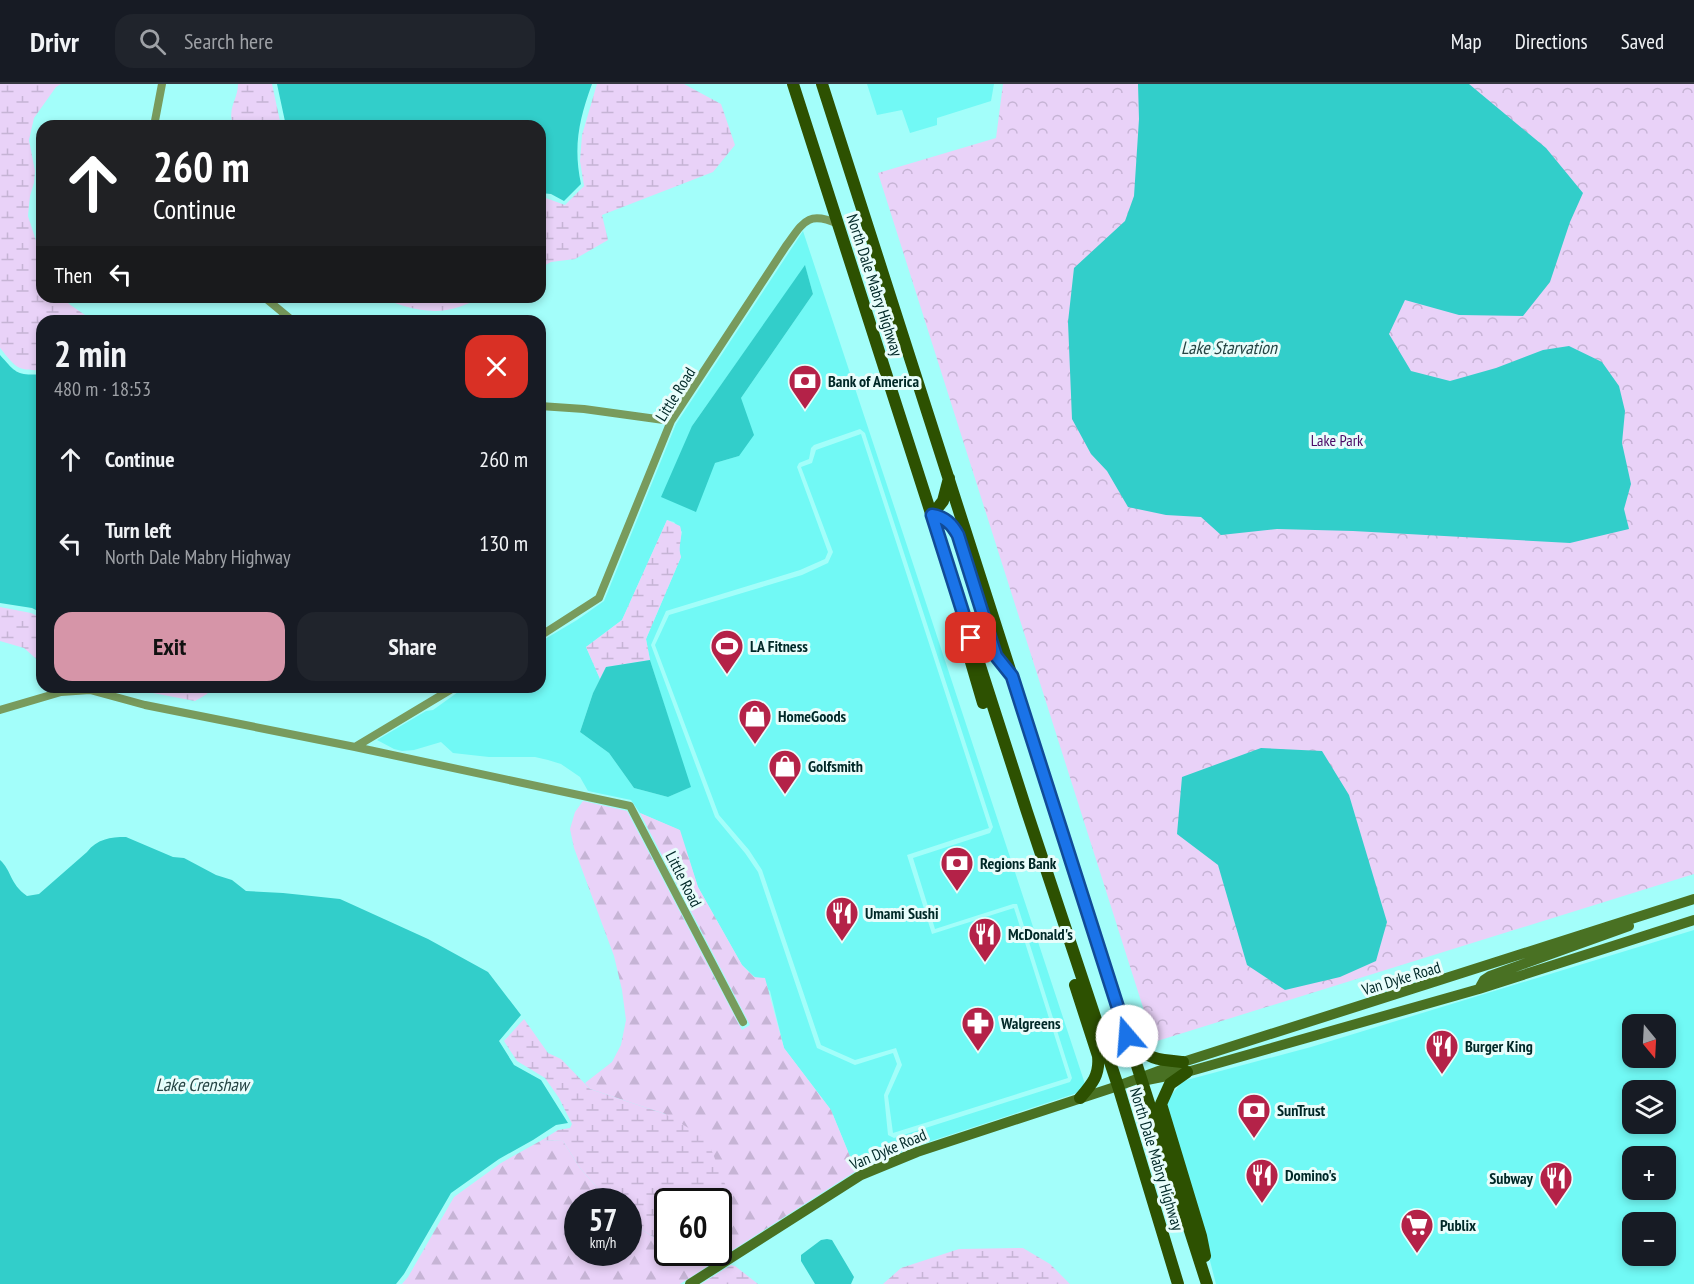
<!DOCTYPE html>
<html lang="en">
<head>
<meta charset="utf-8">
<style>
	:root { --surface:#171b24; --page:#20242c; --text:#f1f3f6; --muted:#9ea1a6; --line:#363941; --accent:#d695a8 }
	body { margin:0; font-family:"PT Sans Narrow",sans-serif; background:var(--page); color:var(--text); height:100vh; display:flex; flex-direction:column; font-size:22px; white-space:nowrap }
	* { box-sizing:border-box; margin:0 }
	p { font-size:20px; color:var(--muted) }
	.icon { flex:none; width:33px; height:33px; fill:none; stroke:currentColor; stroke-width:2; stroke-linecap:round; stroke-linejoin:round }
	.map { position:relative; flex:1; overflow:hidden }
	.details { position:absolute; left:36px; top:231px; width:510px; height:378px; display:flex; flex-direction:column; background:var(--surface); border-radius:18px; box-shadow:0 3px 9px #0003 }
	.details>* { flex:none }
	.top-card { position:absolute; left:36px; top:36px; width:510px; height:183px; border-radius:18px; box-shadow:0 3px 9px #0003; background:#202124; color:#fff; overflow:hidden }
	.needle { width:39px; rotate:162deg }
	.fabs { position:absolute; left:1622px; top:930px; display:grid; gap:12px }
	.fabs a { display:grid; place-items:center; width:54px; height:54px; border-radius:12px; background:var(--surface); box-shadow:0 3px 9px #0003; font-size:30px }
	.speed { position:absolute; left:564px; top:1104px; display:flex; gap:12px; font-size:30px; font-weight:700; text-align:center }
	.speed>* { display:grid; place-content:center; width:78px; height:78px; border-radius:50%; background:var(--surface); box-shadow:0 3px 9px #0003; line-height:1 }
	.speed small { font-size:15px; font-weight:400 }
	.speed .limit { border:3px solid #111; border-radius:9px; background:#fff; color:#111 }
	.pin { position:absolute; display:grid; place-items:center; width:51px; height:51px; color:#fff; margin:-26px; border-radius:12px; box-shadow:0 3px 9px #0006 }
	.me { position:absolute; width:66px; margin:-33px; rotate:342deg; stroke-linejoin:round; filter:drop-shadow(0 0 4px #0008) }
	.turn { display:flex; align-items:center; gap:21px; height:126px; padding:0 18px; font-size:27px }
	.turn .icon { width:78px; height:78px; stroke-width:2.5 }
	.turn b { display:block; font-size:42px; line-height:51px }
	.then { display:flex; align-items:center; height:57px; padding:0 18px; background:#0003; gap:12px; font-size:22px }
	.round { display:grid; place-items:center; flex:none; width:63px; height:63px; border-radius:18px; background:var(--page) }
	.overview { display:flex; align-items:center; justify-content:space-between; height:102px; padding:0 18px }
	h1 { font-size:36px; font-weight:800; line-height:45px }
	.cta { display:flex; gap:12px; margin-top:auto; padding:12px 18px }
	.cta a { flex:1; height:69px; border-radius:18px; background:var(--accent); color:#111; font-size:24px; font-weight:800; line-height:69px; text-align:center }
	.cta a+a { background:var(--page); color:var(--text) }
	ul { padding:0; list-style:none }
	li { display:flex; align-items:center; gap:18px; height:84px; padding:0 18px }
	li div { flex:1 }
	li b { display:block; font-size:22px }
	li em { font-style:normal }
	header { display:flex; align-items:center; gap:36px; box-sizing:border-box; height:84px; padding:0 30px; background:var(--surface); border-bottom:2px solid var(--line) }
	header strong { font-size:28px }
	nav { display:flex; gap:33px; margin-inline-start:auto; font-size:21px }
	.search { width:420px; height:54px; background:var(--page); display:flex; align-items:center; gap:15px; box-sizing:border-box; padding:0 21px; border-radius:18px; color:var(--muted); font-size:22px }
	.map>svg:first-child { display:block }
	.built { fill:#71f9f5; fill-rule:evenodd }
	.forest { fill:url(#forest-firs) }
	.wetland { fill:url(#wetland-marsh) }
	.park { fill:url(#park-crowns) }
	.water { fill:#32ceca }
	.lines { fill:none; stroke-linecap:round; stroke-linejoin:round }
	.street { stroke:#789b5d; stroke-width:8 }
	.secondary { stroke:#497123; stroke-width:10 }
	.primary { stroke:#2d5101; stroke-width:12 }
	.route-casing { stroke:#114b97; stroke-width:15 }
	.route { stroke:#1a73e8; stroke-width:10 }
	.labels { text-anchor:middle; stroke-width:6; stroke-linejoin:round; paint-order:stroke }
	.street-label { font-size:16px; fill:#002827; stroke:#e8fdfb }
	.poi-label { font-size:16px; font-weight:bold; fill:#002827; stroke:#e8fdfb; text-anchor:start }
	.park-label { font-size:16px; fill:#4b0b66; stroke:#e8fdfb }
	.water-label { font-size:18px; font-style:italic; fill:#264544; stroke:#e8fdfb }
</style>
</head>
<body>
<header>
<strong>Drivr</strong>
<div class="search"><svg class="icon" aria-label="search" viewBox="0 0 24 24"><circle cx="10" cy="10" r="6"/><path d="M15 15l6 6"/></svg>Search here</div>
<nav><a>Map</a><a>Directions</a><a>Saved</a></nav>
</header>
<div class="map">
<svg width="1694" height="1200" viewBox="0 0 1694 1200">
	<defs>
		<pattern id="forest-firs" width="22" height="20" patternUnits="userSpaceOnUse" patternTransform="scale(1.5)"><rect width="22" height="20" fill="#e9d2f8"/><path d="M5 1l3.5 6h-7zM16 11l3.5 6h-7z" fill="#c6b4d5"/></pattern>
		<pattern id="wetland-marsh" width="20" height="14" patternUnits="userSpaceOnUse" patternTransform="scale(1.5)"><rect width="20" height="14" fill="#e9d2f8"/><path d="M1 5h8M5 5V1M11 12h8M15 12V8" fill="none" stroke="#c6b4d5"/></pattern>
		<pattern id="park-crowns" width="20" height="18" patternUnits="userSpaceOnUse" patternTransform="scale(1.5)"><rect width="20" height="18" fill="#e9d2f8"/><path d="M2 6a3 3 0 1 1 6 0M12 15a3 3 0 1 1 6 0" fill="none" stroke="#c6b4d5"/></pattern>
	</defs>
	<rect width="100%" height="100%" fill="#a3fefa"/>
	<path class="built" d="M867,0H994L991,17L937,34V41L910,49L902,26L877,31Z
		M803,147L1085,1000L1077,1009L919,1061L856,1087L831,1026L784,964L770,907L742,881L698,803L679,746L640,729L631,716L588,707L580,693L561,680L548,676L535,673H489L453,669L441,658L414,666L402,667L394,665L377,656L426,627L433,626L465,603H540V558L577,536L604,517L676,340ZM805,182L813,210L741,314L739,372L715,379L692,342ZM860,345L865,349L993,743L990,749L913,774L935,845L1013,820H1017L1072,994L1070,998L894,1054L888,1051L884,1011L897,980L893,969L855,981L817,964L758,788L745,769L715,733L651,561L666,527L800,486L825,475L828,468L797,383L799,379L809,375L811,364L814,361ZM667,436L674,438L682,448L678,464L681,473L646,555L650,576L690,703L668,713L634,704L609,669L580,648L593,609L600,595L586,563L622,536Z
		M861,350L989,744L907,771L932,850L1014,824L1068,994L893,1049L888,1012L902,981L896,964L855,976L821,961L762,786L749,766L719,731L655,561L669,531L802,491L828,479L833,468L801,383L812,379L816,366Z
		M1694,846V1200H1216L1203,1150L1166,1038L1167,1016L1183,997L1311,963ZM1632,940H1665V974H1632ZM1632,1006H1665V1040H1632ZM1632,1072H1665V1106H1632ZM1632,1138H1665V1172H1632Z"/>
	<path class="forest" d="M583,717L627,727L742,946L750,941L640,729L680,746L698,803L742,881L754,893L765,894L784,964L831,1026L856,1087L680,1200H402L408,1193L454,1113L501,1079L542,1056L563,1057L580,1084L609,1117L578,1118V1168H628L629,1138L660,1157L667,1156L668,1168H718L719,1140L731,1115L665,1030L590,1005L585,999L612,978L621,961L626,936L622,906L614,872L574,764L570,745L575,728Z"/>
	<path class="wetland" d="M0,0H61L56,3L34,34L29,56L35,87L34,99L30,112L28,132L42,175V213H64L69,220L94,237H42V286C16,287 16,283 0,264Z
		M238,0H272L281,42H233C227,23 238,16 238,0Z
		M597,0H684L721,20L735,61L713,88L602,131L608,156L575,175L551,178L540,184V115L543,113L565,121L584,102L580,77L582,51Z
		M380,213H485C476,216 468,220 459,223C432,232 405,224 380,213Z
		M667,436L680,442C684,454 677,460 681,473L646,555L650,576L606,583L600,595L586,563L622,536Z
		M0,523L31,529L42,534V580L24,564L0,557Z
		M121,603H211L207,610L195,617Z
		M524,935L548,969L561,975L590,1005L665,1030L707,1055L731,1115L719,1140L718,1118H668L667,1156L660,1157L629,1138L628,1118L609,1117L580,1084L563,1057L542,1056L558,1046L570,1044L572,1040L559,1014L545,994L517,977L504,957Z
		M1023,1164L1050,1180L1070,1200H883L901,1184L959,1165Z
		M731,1181L735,1182L758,1200H701Z"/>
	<path class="park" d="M1003,0H1694V790L1154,958L878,89L996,54Z"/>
	<path class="water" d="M277,0H592C579,36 573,62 581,100L564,117L551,110L540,109V42H286Z
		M1138,0H1469L1546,64L1583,109L1570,138L1550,198L1523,232L1459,231L1405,216L1389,250L1411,287L1450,297L1496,284L1543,266L1569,262L1602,278L1619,302L1625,327L1622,359L1631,400L1624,425L1629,445L1570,459L1353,447L1277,445L1221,451L1201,433L1166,431L1128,423L1107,387L1091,370L1072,335L1068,238L1074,184L1125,137L1134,112L1139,35Z
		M805,181L813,210L741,314L754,351L739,372L715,379L696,428L661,413L692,342Z
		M0,271C16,289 17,292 42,290V529L32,524L0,519Z
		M650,576L691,703L668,713L634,704L609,669L580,648L593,609L606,583Z
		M1261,664L1322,667L1349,711L1387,838L1376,877L1340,893L1285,906L1247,881L1218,781L1177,750L1182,693Z
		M126,753L173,773L184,774L216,791L232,796L246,807L283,809L340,815L428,855L488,888L521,931L499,957L514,981L541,996L568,1039L556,1041L533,1056L499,1075L451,1109L404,1190L396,1200H0V776C12,787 9,799 27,812L39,810L87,768C97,755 110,753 126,753Z
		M827,1155L832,1156L854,1193L851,1200H815L801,1177V1171L821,1156Z"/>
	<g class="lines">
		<path class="street" d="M154,42L162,0
			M264,213L293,237
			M540,322L584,325L671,337
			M540,552L599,514L671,337L786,162C803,139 807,126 838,140
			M0,626L61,608L90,606L145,621L355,663L455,603
			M355,663L630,722L743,938"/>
		<path class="secondary" d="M1479,905L1484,896L1490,892L1629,842
			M1147,996L1187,988L1479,905L1694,836
			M690,1200L861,1091L917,1068L1118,1002L1183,978L1694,815"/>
		<path class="primary" d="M793,0L1027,728L1118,1002L1178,1200
			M822,0L1207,1200
			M932,431C945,432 952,440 958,451L996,572L1007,586
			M932,431L943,417L949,394
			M961,544L983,619
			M1075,901L1098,972C1100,991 1092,1000 1080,1014
			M1131,957C1148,976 1159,976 1183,978
			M1187,988L1170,1000L1161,1020L1201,1152L1205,1172"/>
	</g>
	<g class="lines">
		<defs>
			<path id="route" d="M971,554L932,431C945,433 952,440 958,451L996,572L1012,592L1127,952"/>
		</defs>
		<use href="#route" class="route-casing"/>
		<use href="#route" class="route"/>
	</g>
	<defs>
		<symbol id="bank-pin" viewBox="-11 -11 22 30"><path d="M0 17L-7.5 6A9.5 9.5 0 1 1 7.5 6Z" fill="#b42248" stroke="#e8fdfb"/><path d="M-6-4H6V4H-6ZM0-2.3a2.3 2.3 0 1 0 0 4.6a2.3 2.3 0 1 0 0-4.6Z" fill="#fff"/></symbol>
		<symbol id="stadium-pin" viewBox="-11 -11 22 30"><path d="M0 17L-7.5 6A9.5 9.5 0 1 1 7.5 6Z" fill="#b42248" stroke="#e8fdfb"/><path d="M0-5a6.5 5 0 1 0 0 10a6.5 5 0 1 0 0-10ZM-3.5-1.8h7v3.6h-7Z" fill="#fff"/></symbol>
		<symbol id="shop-pin" viewBox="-11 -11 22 30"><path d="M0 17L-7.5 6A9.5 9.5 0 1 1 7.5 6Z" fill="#b42248" stroke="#e8fdfb"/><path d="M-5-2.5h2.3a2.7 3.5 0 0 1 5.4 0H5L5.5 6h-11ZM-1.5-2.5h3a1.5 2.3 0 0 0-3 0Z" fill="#fff"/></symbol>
		<symbol id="restaurant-pin" viewBox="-11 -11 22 30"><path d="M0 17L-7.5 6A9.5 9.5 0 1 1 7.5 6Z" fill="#b42248" stroke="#e8fdfb"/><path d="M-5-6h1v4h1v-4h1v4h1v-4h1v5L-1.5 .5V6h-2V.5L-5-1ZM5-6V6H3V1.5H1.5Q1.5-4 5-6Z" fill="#fff"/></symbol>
		<symbol id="pharmacy-pin" viewBox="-11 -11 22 30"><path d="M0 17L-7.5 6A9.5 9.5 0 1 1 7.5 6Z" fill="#b42248" stroke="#e8fdfb"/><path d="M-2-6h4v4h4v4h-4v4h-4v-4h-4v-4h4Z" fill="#fff"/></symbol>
		<symbol id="supermarket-pin" viewBox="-11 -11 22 30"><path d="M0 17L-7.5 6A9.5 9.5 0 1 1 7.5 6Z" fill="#b42248" stroke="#e8fdfb"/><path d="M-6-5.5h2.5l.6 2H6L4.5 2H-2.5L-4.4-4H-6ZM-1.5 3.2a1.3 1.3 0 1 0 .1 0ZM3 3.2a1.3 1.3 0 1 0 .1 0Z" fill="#fff"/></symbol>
	</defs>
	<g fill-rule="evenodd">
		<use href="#bank-pin" x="786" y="278" width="38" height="52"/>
		<use href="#stadium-pin" x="708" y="543" width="38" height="52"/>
		<use href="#shop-pin" x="736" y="613" width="38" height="52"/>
		<use href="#shop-pin" x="766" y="663" width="38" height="52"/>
		<use href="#bank-pin" x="938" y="760" width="38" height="52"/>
		<use href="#restaurant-pin" x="823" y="810" width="38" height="52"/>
		<use href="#restaurant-pin" x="966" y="831" width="38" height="52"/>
		<use href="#pharmacy-pin" x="959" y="920" width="38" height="52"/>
		<use href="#restaurant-pin" x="1423" y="943" width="38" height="52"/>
		<use href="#bank-pin" x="1235" y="1007" width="38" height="52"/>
		<use href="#restaurant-pin" x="1243" y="1072" width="38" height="52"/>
		<use href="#restaurant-pin" x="1537" y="1075" width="38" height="52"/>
		<use href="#supermarket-pin" x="1398" y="1122" width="38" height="52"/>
	</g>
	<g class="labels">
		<g class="street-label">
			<text transform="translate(875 201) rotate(72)" y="6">North Dale Mabry Highway</text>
			<text transform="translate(675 310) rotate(-58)" y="6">Little Road</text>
			<text transform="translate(684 795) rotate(63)" y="6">Little Road</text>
			<text transform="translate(1401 894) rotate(-17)" y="6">Van Dyke Road</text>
			<text transform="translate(888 1065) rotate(-23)" y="6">Van Dyke Road</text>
			<text transform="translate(1157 1075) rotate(73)" y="6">North Dale Mabry Highway</text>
		</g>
		<g class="poi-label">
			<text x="828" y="303">Bank of America</text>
			<text x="750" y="568">LA Fitness</text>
			<text x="778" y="638">HomeGoods</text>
			<text x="808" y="688">Golfsmith</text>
			<text x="980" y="785">Regions Bank</text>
			<text x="865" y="835">Umami Sushi</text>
			<text x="1008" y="856">McDonald's</text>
			<text x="1001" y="945">Walgreens</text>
			<text x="1465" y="968">Burger King</text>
			<text x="1277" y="1032">SunTrust</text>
			<text x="1285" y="1097">Domino's</text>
			<text x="1533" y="1100" text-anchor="end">Subway</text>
			<text x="1440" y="1147">Publix</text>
		</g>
		<g class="park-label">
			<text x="1337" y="362">Lake Park</text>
		</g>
		<g class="water-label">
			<text x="1229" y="270">Lake Starvation</text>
			<text x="202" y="1007">Lake Crenshaw</text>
		</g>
	</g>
</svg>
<div class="fabs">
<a><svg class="needle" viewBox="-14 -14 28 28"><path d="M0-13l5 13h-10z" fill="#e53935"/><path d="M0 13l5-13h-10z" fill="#9ea1a6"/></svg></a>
<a><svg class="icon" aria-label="layers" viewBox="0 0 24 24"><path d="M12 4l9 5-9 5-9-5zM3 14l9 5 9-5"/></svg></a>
<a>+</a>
<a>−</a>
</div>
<div class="speed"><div>57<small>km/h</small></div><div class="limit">60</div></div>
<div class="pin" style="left:971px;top:554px;background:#d93025"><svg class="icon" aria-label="arrive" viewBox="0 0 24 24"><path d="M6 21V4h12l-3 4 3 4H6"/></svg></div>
<svg class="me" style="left:1127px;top:952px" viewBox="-20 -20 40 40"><circle r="19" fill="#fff"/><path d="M0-13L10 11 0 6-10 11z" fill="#1a73e8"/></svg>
<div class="top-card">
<div class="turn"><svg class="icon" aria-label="ahead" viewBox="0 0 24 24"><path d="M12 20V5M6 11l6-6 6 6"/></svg><div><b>260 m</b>Continue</div></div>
<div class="then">Then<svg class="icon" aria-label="left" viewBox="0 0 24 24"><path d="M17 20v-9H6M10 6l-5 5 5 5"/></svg></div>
</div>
<section class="details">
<div class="overview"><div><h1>2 min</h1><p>480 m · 18:53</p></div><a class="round" style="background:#d93025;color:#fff"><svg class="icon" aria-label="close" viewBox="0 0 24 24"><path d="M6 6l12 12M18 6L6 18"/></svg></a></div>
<ul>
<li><svg class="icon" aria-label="ahead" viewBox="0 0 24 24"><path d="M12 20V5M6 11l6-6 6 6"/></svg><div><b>Continue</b></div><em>260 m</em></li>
<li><svg class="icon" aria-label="left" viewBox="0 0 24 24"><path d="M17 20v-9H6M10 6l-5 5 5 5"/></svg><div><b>Turn left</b><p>North Dale Mabry Highway</p></div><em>130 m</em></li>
</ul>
<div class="cta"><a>Exit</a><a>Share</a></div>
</section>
</div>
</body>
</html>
